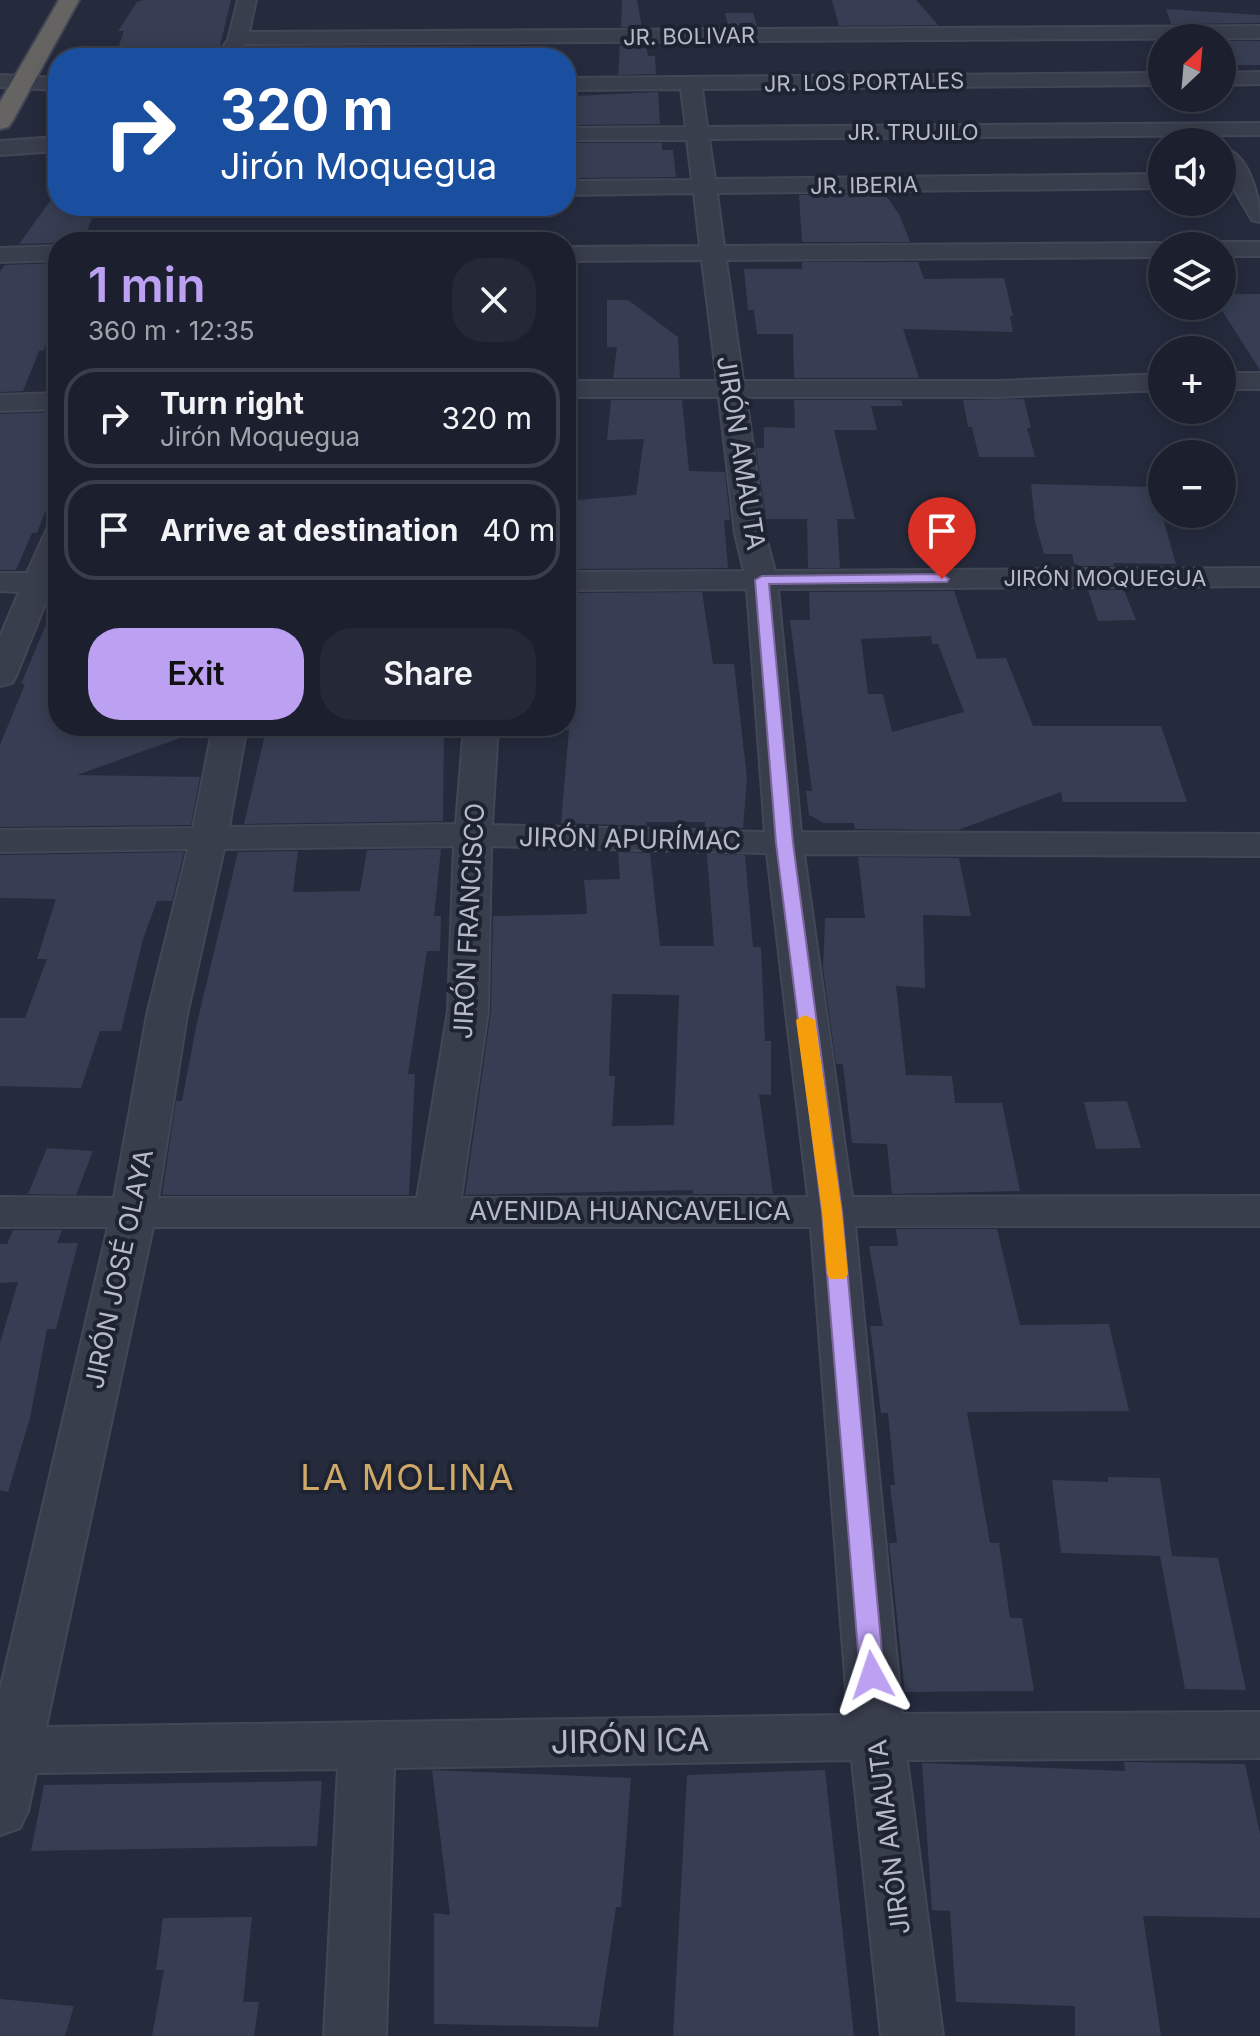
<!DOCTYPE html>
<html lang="en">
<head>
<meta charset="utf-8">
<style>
	:root { --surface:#1c202e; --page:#252836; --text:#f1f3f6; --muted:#a0a3aa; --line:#3a3e4a; --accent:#bca0f2 }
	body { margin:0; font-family:Inter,sans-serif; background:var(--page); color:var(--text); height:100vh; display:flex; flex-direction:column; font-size:30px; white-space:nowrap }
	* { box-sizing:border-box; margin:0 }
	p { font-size:26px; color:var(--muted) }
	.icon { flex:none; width:44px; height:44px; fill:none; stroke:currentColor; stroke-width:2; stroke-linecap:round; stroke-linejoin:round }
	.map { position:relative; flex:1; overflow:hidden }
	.details { position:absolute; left:48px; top:232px; width:528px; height:504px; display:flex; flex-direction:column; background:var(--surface); border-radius:32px; box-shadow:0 4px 20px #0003,0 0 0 2px var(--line) }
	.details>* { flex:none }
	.top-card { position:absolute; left:48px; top:48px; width:528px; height:168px; border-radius:32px; box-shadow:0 4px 20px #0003,0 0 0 2px var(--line); background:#1a4fa0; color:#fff; overflow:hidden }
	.needle { width:52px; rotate:26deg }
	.tools { position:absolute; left:1148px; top:24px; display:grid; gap:16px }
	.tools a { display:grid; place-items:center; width:88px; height:88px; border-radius:50%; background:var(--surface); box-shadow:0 4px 20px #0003,0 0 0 2px var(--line); font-size:40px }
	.pin { position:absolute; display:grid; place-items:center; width:68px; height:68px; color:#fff; margin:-82px -34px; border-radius:50% 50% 50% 0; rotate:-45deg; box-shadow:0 0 8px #0007 }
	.pin .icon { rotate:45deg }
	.me { position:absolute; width:88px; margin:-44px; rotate:355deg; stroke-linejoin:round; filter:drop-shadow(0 0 6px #0008) }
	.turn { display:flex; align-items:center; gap:28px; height:168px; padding:0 40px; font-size:36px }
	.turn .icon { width:104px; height:104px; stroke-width:2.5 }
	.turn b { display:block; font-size:56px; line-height:68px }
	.round { display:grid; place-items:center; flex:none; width:84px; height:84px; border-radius:32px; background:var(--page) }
	.headline { display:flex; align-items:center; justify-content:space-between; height:136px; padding:0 40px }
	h1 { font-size:48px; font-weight:600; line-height:60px; color:var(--accent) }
	.primary-button { display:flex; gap:16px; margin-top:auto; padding:16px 40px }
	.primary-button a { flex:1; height:92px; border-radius:32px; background:var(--accent); color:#111; font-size:32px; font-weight:600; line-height:92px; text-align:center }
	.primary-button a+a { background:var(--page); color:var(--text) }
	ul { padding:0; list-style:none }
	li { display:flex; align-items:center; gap:24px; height:100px; margin:0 16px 12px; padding:0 24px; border:4px solid var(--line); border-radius:32px }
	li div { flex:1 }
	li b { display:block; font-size:30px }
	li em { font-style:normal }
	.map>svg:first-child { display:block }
	.building { fill:#373e53; fill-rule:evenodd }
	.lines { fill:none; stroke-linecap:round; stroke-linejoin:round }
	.minor-casing { stroke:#424756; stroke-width:4 }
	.trunk-casing { stroke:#414655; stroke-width:4 }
	.minor { fill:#393e4d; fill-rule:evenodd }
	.trunk { fill:#656462; fill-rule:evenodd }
	.route { fill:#bca0f2; stroke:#7a689d; stroke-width:2 }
	.slow { fill:#f59e0b }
	.labels { text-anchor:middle; stroke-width:8; stroke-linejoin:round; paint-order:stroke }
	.far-street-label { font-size:22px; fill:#b5b9c8; stroke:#1e2332 }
	.street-label { font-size:26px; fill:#b5b9c8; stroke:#1e2332 }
	.near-street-label { font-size:32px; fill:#b5b9c8; stroke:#1e2332 }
	.near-quarter-label { font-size:36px; letter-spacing:2px; fill:#d0a968; stroke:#1e2332 }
</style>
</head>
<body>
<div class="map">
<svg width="1260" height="2036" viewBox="0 0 1260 2036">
	<rect width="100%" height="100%" fill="#252b3d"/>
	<path class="building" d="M144,0H231L220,46L217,50L117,51L124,31H118L137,2Z
		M622,0H637L642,27H621Z
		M832,0H916L938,25L839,26Z
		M1166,9L1260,15V23L1171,24Z
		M725,13H753L757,26H728Z
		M1222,41H1260V65H1222Z
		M620,45H646L648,56H655L656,74L618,75Z
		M658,92L660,124L573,125V96Z
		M574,143H662V150H673L676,177L574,178Z
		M58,190V210H95L83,242L19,244Z
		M885,194L900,216L910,242H802L799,195Z
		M802,262H918L924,279L1004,278L1013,316H1010L1013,332L903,329L919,378H794L793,334H757L754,310H748L744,269H802Z
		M58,263V306L44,350L39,351L23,391L0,392V271L5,265Z
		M1222,294H1260V370L1219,306H1222Z
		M607,300H628L678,337L680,378H613L617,347H607Z
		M1024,399L1031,428H1027L1035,457H979L972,427H968L963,400Z
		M611,400H682L689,471L725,472L730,520H724L728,568L566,569V501L636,495L644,439L607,440Z
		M794,400H901L903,406H871L877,430H834L855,519H837L840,568H808L807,519H766L756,448H764V427L795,428Z
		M58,412V478L37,533H32L16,570H0V414Z
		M1031,484L1154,487L1176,564L1113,563L1114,566H1080L1074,563L1072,554H1044L1035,522Z
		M1088,590H1124L1136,620L1098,621Z
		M954,591L977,659L1006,658L1033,726H1161L1187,802H1063L1061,792L958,830L855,829L854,823H824L809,815L806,791H812L790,620H810L809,592ZM931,636L932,644H938L964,712L892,732L883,694H868L861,639Z
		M702,592L713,664H734L747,778L743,828L705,827V822H646L647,826L561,823L569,730H566V593Z
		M58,596V726H201L202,730L77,775L200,777L191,825L0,827V745L25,684H21Z
		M267,726H326L325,733L444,726L443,821L244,824Z
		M441,849L434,916H441L440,951H427L408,1074H415L409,1195H162L176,1101H182L196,1027L238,852L298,851L293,892L360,891L367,850Z
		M184,852L172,901H157L143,939L121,1031H100L81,1088L0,1086V1018H25L47,959H37L56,899L0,898V855Z
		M618,852L650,853L660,946H714L707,854L745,855L753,947H761L765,1041H771V1095L759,1094L773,1194H693V1190L465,1195L491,1011L493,916L587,914L584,880L620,879ZM612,994L679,995L674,1125L612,1126L615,1076H609Z
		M858,857L959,858L971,916L923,915L925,988L896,986L906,1075L952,1076L955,1103H1002L1020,1191L892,1194L887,1144L852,1143L843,1064H836L823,968L825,918H865Z
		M1127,1101L1141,1148L1096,1149L1084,1102Z
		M47,1148L93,1151L76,1195L28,1194Z
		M896,1229H997L1020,1325L1109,1324L1129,1411L967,1412L990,1543H999L1010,1618H1022L1034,1691L905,1692L889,1543H897L890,1485H895L888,1413H881L870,1326H883L869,1246H898Z
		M13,1230H62L57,1243H78L56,1329H47L30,1418L8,1492L0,1490V1343L18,1282L0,1283V1244H7Z
		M1108,1477L1160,1478L1172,1556L1218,1558L1246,1690L1185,1689L1160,1556L1061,1553L1052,1480L1108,1482Z
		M1124,1762L1245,1764L1260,1834V1918L1143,1916L1161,2036H1075V2006L956,2002L950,1911L932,1910L922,1763L1125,1771Z
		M432,1770L631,1778L621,1907H616L598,2027L434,2024V1913L450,1915Z
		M825,1770L854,2036H673L687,1775Z
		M322,1781L317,1846L31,1851L44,1785Z
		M252,1917L243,2002H259L254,2036H152L164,1970H156L163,1918Z
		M0,1999L74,2006L65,2036H0Z"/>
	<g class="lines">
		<defs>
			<path id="minor" d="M238,0H256L249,32L1260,26V38L246,44L235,58H215L228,40Z
				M1260,72V84L1222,85V73Z
				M1162,73V85L702,89L707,127L1260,123V135L709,139L715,179L1162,174V188L717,193L724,246L1162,243L1171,246H1162V257L726,260L743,381H999L1162,374V390L999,397H746L765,534L775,571L1260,568V586L778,589L801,832L1260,834V856L804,854L852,1197L1260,1196V1226H855L902,1714L1260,1712V1758L907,1760L943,2036H881L852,1760L394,1768L386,2036H324L338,1769L36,1773L28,1811L20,1828L0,1835V1690L108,1227H0V1197L114,1198L147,1015L188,849L0,852V830L193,828L213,726H247L229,827L456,824L464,726H498L492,825L765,832L747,589L566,590V572L744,571L735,534L719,397H566V381H717L702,260L566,261V247L700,246L694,193L566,195V181L692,180L687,140H566V128L686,127L681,89L566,90V78ZM454,846L448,1011L417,1198H158L187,1015L224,849ZM491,846L767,853L808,1197L461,1198L488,1011ZM153,1227H811L848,1715L46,1727Z
				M0,75L58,78V90L0,87Z
				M58,137V151L0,155V141Z
				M1222,147C1250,154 1260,198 1260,222L1252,220L1222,169Z
				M1222,242H1260V256H1222V246H1212Z
				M58,246V260L0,262V248Z
				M1222,373H1260V389H1222Z
				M58,393V409L0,411V395Z
				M58,526V592H50L16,676L12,683L0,686V637L19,592L0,591V573H27L47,529Z"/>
			<path id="trunk" d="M59,0H79L12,122L8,127L0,129V102Z"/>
		</defs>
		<use href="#minor" class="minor-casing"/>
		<use href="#trunk" class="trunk-casing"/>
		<use href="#minor" class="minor"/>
		<use href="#trunk" class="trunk"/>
	</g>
	<path class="route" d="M942,574L949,579L947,582L769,584L793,843L842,1212L884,1675L880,1682L872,1685L863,1682L860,1675L822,1212L776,843L755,580L762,576Z"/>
	<path class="slow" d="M805,1015L815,1020L842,1212L848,1274L845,1279H830L827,1274L822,1212L796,1020Z"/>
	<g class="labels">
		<g class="far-street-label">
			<text transform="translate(689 36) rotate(-1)" y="8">JR. BOLIVAR</text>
			<text transform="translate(864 82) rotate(-1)" y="8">JR. LOS PORTALES</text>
			<text x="913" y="140">JR. TRUJILO</text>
			<text transform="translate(864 185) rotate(-1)" y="8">JR. IBERIA</text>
			<text x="1105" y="586">JIRÓN MOQUEGUA</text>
		</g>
		<g class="street-label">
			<text transform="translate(741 453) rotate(81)" y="9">JIRÓN AMAUTA</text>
			<text transform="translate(630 839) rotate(1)" y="9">JIRÓN APURÍMAC</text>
			<text transform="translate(469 921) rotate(-87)" y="9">JIRÓN FRANCISCO</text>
			<text x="630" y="1220">AVENIDA HUANCAVELICA</text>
			<text transform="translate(119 1269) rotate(-78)" y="9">JIRÓN JOSÉ OLAYA</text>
			<text transform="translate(889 1837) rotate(-97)" y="9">JIRÓN AMAUTA</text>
		</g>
		<g class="near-street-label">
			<text transform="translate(630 1741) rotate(-1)" y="11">JIRÓN ICA</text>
		</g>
		<g class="near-quarter-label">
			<text x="408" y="1490">LA MOLINA</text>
		</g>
	</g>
</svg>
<div class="tools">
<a><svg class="needle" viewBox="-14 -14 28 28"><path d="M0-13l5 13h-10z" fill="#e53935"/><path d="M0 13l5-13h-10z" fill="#a0a3aa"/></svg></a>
<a><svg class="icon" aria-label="sound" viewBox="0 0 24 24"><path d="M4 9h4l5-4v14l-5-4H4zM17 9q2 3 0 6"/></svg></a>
<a><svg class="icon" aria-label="layers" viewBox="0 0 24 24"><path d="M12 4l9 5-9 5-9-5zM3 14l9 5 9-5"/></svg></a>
<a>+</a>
<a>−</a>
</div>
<div class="pin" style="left:942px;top:579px;background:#d93025"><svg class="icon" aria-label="arrive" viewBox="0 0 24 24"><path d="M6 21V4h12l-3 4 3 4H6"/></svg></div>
<svg class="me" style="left:872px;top:1675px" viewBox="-20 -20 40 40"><path d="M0-17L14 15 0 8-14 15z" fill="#bca0f2" stroke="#fff" stroke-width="4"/></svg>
<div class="top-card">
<div class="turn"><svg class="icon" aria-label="right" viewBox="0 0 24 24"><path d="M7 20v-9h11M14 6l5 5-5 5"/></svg><div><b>320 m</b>Jirón Moquegua</div></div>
</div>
<section class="details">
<div class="headline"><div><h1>1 min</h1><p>360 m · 12:35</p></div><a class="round"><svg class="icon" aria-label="close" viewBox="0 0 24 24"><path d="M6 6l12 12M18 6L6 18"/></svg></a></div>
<ul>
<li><svg class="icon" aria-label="right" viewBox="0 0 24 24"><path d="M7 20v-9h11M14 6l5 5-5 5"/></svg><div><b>Turn right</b><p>Jirón Moquegua</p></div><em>320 m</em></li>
<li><svg class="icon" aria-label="arrive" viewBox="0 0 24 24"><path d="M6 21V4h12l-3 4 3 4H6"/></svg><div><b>Arrive at destination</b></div><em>40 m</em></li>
</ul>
<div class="primary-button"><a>Exit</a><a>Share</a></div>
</section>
</div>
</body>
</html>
